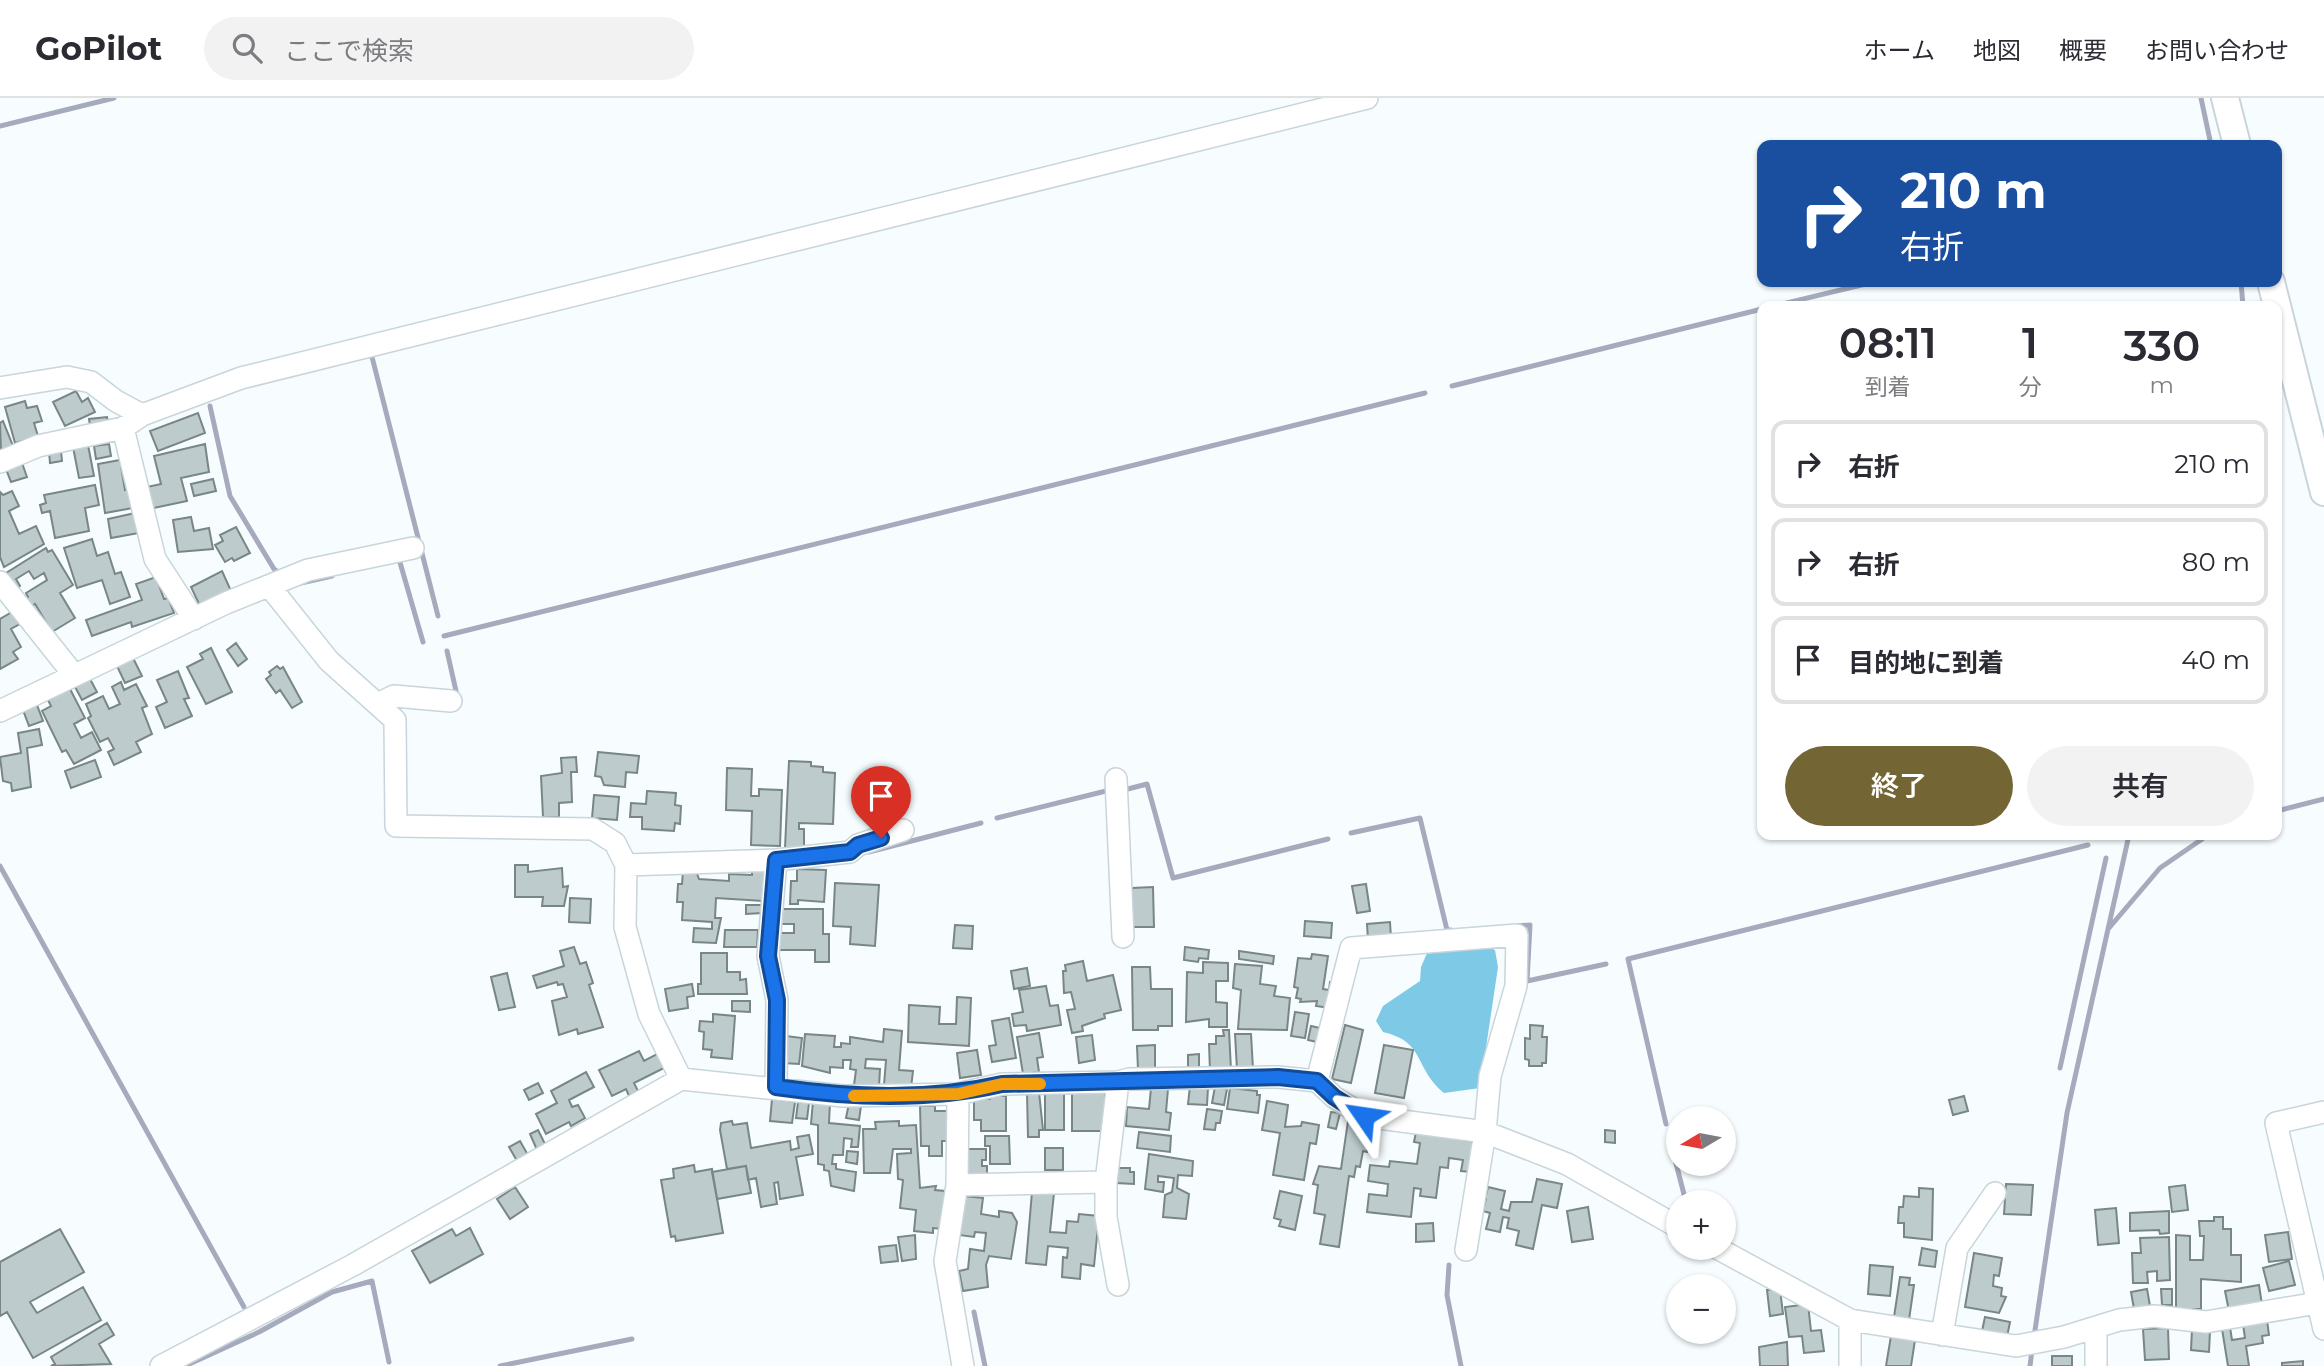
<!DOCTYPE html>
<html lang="ja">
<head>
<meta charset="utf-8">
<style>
	:root { --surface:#fff; --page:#f2f2f3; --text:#2b2b33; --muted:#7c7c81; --line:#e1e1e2; --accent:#746634 }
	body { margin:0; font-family:Montserrat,"Noto Sans JP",sans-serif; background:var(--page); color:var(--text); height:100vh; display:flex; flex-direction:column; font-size:26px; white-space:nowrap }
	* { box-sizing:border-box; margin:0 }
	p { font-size:23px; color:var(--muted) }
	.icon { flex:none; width:38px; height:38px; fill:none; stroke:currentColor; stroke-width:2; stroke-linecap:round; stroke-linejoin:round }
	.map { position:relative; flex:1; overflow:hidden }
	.side { position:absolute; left:1757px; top:203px; width:525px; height:539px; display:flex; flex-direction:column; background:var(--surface); border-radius:14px; box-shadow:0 2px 5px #0004 }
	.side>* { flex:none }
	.banner { position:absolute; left:1757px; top:42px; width:525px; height:147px; border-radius:14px; box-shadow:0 2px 5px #0004; background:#1a4fa0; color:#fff; overflow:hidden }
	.needle { width:46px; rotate:260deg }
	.tools { position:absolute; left:1666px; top:1008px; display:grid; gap:14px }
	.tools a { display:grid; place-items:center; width:70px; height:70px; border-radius:50%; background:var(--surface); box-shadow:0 2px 5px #0004; font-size:35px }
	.pin { position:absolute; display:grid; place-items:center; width:60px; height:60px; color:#fff; margin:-72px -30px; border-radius:50% 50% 50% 0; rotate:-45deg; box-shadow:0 0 7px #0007 }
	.pin .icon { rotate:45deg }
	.me { position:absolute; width:77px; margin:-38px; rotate:302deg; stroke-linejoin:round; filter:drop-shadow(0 0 5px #0008) }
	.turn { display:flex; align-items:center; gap:24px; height:147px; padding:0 28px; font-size:32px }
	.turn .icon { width:91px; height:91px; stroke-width:2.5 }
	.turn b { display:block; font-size:49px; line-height:60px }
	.eta { display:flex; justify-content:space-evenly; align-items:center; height:119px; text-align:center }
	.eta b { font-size:42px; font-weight:600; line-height:49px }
	.button { display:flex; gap:14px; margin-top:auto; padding:14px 28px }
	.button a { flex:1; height:80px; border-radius:42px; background:var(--accent); color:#fff; font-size:28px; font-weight:600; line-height:80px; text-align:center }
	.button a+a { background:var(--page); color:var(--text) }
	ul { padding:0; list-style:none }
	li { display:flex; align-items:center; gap:21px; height:88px; margin:0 14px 10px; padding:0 14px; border:4px solid var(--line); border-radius:14px }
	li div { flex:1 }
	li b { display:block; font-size:26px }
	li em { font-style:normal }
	header { display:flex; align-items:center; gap:42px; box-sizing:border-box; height:98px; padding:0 35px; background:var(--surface); border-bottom:2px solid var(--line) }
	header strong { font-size:33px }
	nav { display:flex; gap:38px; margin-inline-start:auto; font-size:24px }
	.search { width:490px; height:63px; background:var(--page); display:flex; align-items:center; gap:18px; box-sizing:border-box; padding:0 24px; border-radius:38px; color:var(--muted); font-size:26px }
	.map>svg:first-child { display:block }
	.forest { fill:#7dc9e6 }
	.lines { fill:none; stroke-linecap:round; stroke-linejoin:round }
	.stream { stroke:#a6aabd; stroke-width:5 }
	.building { fill:#bdcbcc; stroke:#788686; stroke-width:2 }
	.minor-casing { stroke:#c8d5da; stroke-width:24 }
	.major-casing { stroke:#c8d5da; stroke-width:30 }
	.minor { stroke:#fff; stroke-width:21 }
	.major { stroke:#fff; stroke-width:26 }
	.route-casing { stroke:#114b97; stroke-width:18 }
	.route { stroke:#1a73e8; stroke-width:12 }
	.slow { stroke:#f59e0b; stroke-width:12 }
</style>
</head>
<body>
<header>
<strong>GoPilot</strong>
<div class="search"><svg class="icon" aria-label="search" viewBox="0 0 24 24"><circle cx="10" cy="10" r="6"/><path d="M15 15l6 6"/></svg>ここで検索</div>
<nav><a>ホーム</a><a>地図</a><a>概要</a><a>お問い合わせ</a></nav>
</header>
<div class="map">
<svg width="2324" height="1268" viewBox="0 0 2324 1268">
	<rect width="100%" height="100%" fill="#f7fdff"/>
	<path class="forest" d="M1486,848L1495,852L1498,869L1480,990L1444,995C1413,969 1426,944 1383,934L1376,923L1383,908L1420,883L1421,869L1428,853Z"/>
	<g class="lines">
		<path class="stream" d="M2201,0L2211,47
			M0,28L114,0
			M2241,184L2243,208
			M1774,208L1874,184
			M371,255L438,518
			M1452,288L1762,211
			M210,308L230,398L274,471L281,476
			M399,461L423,544
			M301,485L332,478
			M444,538L1425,295
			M447,553L456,593
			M1124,692L1147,686L1173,780L1328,741
			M2277,713L2324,701
			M997,720L1106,693
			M1351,735L1420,720L1447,832H1451
			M869,754L981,725
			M0,768L244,1209
			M1516,828L1530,827L1527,883L1606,866
			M2109,830L2160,770L2208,737
			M2060,970L2106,760
			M1666,1026L1628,861L2088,747
			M1672,1050L1686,1104
			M1449,1167L1447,1197L1461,1268
			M974,1214L985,1268
			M2034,1239L2067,1015L2129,737
			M185,1268L259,1234L332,1194L372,1183L389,1264
			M500,1268L632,1241
			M2030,1268L2032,1252"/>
	</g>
	<path class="building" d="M76,293L82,304L88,300L95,314L65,328L53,304Z
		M25,303L27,310L37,308L42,323L34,325L38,338L15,345L5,309Z
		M198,315L205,335L158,353L150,333Z
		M107,319L108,325L90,328L89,321Z
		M3,323L13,348L1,353L0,325Z
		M109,346L111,358L96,361L94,348Z
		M205,346L209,374L181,380L187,403L149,411L147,389L161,386L154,358Z
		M88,347L94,378L79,380L73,349Z
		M61,353L62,363L50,365L49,354Z
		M120,362L125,392L130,391L133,410L105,415L98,366Z
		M22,365L27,379L11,384L6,371Z
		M213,381L216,393L194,398L191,386Z
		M95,387L99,407L85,410L89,433L55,440L50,413L42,415L40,407L46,405L44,397Z
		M12,393L19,408L9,413L19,436L36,428L44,446L4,469L0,459V394L3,397Z
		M135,415L139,435L111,440L108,421Z
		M191,419L194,433L209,430L213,451L178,454L173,422Z
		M236,429L250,455L234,463L232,460L225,464L215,447L223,443L220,437Z
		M92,441L97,458L108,454L115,476L121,474L130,499L110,506L102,482L77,490L64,450Z
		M46,450L48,454L52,452L73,487L60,495L75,520L52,534L35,506L29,510L24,502L28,499L26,495L47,482L44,475L34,481L29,473L16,481L20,488L15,491L6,475Z
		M222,473L231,493L200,508L191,489Z
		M156,479L164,501L168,500L174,515L132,529L131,524L92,538L86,522L142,502L136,486Z
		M12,514L20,526L11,531L21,549L13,554L18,561L0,571V521Z
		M236,545L247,561L238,568L227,552Z
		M211,550L232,594L206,606L187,569L203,561L200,556Z
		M133,560L142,578L125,585L117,568Z
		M277,568L280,571L283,569L302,604L292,610L280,592L276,595L266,581L271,577L269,574Z
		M178,573L189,600L184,601L192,618L165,630L156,609L167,604L157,582Z
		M89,579L97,594L82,602L74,587Z
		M121,584L124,592L136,586L147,608L142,610L152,636L136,644L141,654L114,667L108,654L114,651L108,640L100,644L88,620L91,618L86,606L103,598L109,611L120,606L112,589Z
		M69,589L85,620L74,626L81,640L92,634L101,652L74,666L66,652L62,654L42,613L51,608L47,600Z
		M37,607L43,623L29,628L23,612Z
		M39,631L42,647L27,650L31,689L12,693L11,685L3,683L0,659L21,655L18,635Z
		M598,654L639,658L637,675L626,674L625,689L604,687L601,679L595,678Z
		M576,659L577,674H571L572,704L559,705V719H543L541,678L562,675L561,660Z
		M95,662L101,679L71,690L65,673Z
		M789,663L811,664V668L823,669V674L835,675L833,726L799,725V731H804V751L785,750Z
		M727,670L752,671L751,698H759V691L782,692L780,748L751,747L752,713L726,712Z
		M647,693L676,695L675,707L681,708L680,726L675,725L674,733L642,731V719H630L631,705L646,706Z
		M594,697L619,699L617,722L592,720Z
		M515,767H528V774L562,770L563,789L568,788L564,808H542L543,799H515Z
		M797,771L826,772L824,804L798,802V806H790L791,783H797Z
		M683,772L696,773L699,781L729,783V776L752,777V772L765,773L763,803L716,800L715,820H721L716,845L693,844L694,830L712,831V824L682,822L683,804H677L678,786H682Z
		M835,785L879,787L875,848L850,846L851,829L833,828Z
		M1366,786L1370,813L1357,815L1352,788Z
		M1153,789L1154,829H1132V790Z
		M570,800L591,801L590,825L569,824Z
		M746,807H761L762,815L746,816Z
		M780,811H823V836H829V864H815V852H776V835H794V826H780Z
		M1305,823L1332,825L1331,840L1304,838Z
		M1390,824L1391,840L1368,842L1367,826Z
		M955,827L973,828L972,851L953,850Z
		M725,832H758L757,849H724Z
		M574,849L580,866L586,864L593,885L589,887L603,929L578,936L577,931L559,937L552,903L567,899L563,886L558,887L557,884L537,890L533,878L564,868L560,853Z
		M1185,849L1209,852L1208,861L1199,860L1198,864L1184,862Z
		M1239,853L1274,858L1273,866L1239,861Z
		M701,855H727V874H740V882L746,881L747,896H698V886H701Z
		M1312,856L1328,858L1323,891L1329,892L1330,884H1334L1330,910L1316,908L1317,903L1300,904L1301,901L1296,900L1298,890L1294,889L1298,860L1311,861Z
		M1083,863L1087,883L1113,877L1121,912L1104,916L1105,920L1082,928L1083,933L1072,935L1067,912L1075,911L1071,894L1064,895L1063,873H1066L1065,867Z
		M1203,864L1228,865V883H1216V904L1227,905V929H1209V921L1186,924L1187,874L1203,875Z
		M1235,866L1262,868L1260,886L1276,888L1274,898L1290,900L1287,932L1238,931L1241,892L1233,890Z
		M1132,869H1150L1151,891H1172V928H1158V932H1133Z
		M1027,870L1030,888L1014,891L1011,873Z
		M507,875L515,909L499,912L491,879Z
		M692,886L694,898L687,899L688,910L669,913L665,891Z
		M1046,888L1050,908L1058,907L1061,927L1027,933L1026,927L1014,928L1012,916L1023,914L1019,892Z
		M957,899L971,900L969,948L908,944L909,907L940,909L939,926H956Z
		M732,903H750V914L732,913Z
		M1295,914L1309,916L1305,940L1291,938Z
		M713,916L735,918L732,961L711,959L712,952L703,951L704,934L699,933L700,923L713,924Z
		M1009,920L1016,960L992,964L989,948L996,947L992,923Z
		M1345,927L1363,932L1351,985L1332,981Z
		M1530,927L1543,928L1542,939H1547L1546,965H1542V968H1529V962L1525,961V940L1530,941Z
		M1311,928L1320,930L1317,944L1308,942Z
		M884,931L902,933L899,972L913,973L911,990L884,987L886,962L866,961L865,970L880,971L879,989L854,987L856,972L850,971L851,962H843V970L830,969V975L802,968L805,936L835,938L834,949H841V945L850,946V939L883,944Z
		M1223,932H1229L1231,972L1210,973L1209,946H1216V938H1224Z
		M1039,935L1043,959L1037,960L1039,974L1023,976L1017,939Z
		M1235,936H1251L1253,971L1237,972Z
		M1092,937L1095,962L1079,965L1076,939Z
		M786,938L802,940L799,966L783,965Z
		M1155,947V972H1138L1137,948Z
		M1384,947L1413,952L1404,1000L1375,995Z
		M977,952L981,977L960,980L957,955Z
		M639,953L644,963L657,956L664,970L634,985L638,993L629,998L626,991L612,998L599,972Z
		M1199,956V970H1188V957Z
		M586,974L594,989L569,1002L572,1009L578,1007L585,1020L571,1028L569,1024L546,1036L536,1016L557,1005L551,993Z
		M538,985L543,995L529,1002L524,992Z
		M1190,988L1208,990L1207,1007L1188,1006Z
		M1215,989L1227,991L1224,1007L1212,1005Z
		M1151,990L1168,991L1166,1014L1171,1015L1169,1032L1126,1028L1127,1009L1149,1011Z
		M1230,990L1257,993V997H1260L1258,1015L1227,1011Z
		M1039,994L1043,1032H1039V1039H1028L1027,995Z
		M1072,995H1105V1033H1072Z
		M1045,996H1064V1032H1045Z
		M991,997L1006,998V1033H981V1022H974V1001H990Z
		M1964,998L1968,1013L1953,1017L1949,1002Z
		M772,1001L795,1004L792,1025L770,1023Z
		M813,1003L830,1004L829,1025L860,1028L858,1049H851L852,1041L844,1040L843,1057H833L832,1066H836V1071L856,1074L854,1093L831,1088L829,1073L824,1072V1067L818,1066V1027L811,1026Z
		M1267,1003L1288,1007L1285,1029L1301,1028L1302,1024L1319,1027L1316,1046L1310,1045L1304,1082L1273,1077L1280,1035L1262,1032Z
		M798,1004L809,1005L807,1021L796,1020Z
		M849,1005L861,1008L859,1022L846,1020Z
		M920,1008H935V1013H949V1043H942V1058H929V1048H921Z
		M1207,1011L1222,1013L1220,1025H1216L1215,1032L1204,1031Z
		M1331,1014L1340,1015L1336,1031L1328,1029Z
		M732,1023L733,1027L747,1025L751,1050L790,1043L791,1052L799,1050L797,1039L809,1037L813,1056L796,1059L803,1097L780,1101L778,1084L774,1085L777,1106L761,1109L756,1080L748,1082L746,1068L727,1071L720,1032L721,1025Z
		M899,1023V1028L916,1027L920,1090L936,1088L935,1092L945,1093L942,1131L933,1130V1135L914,1133L916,1112L900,1110L903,1082L898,1081L897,1056L911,1055V1051H893L890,1075H864L863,1031H876L875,1024Z
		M1348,1023L1371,1026L1367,1054L1363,1053L1360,1069L1356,1068L1354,1079L1349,1078L1339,1149L1320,1146L1325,1117L1314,1115L1318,1087L1313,1086L1319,1068L1341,1071Z
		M538,1032L546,1048L537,1052L530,1036Z
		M1605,1032L1615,1033V1045L1605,1044Z
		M1139,1034L1171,1038L1170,1054L1137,1050Z
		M1416,1034L1475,1044L1471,1074L1461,1073L1463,1062L1449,1060L1448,1070L1440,1069L1436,1100L1420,1098L1421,1091L1414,1090L1411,1119L1367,1114L1369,1096L1387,1098L1388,1086L1368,1083L1370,1067L1389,1069L1390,1063L1417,1066L1420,1045L1414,1044Z
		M985,1038H1009L1010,1066H990V1048H985Z
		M520,1043L528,1057L517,1063L509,1049Z
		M1045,1050H1063V1072H1045Z
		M966,1051H986V1062H982V1068H987V1080H966Z
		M847,1053L858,1054L857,1066L846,1064Z
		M1149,1056L1193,1063L1192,1078L1178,1077L1177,1090L1189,1096L1186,1121L1163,1119L1165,1097L1172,1094L1174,1080L1158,1078V1084H1164L1163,1094L1145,1091Z
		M694,1067L695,1074L712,1071L723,1135L676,1143L675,1138L671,1139L661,1082L674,1080L673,1071Z
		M746,1068L751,1095L717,1101L712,1074Z
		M1117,1070H1130V1074H1134V1086L1116,1085Z
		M1537,1081L1562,1086L1557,1110L1542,1107L1533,1151L1516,1147L1519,1133L1507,1130L1509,1120L1503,1119L1500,1134L1486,1131L1490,1115L1483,1113L1486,1101L1480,1100L1482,1095L1486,1097L1488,1089L1505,1093L1501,1111L1509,1113L1511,1104H1532Z
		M2006,1086L2033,1087L2031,1117L2004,1116Z
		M2185,1087L2188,1112L2172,1114L2169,1089Z
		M515,1089L528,1109L510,1121L497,1101Z
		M1919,1090L1933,1091L1932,1142L1904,1139V1125H1898L1899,1109H1903L1904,1098L1919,1099Z
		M1280,1093L1302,1098L1295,1132L1279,1128L1281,1122L1274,1120Z
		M1032,1094L1054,1095L1050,1134L1066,1135L1067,1123L1078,1124L1079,1116L1099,1118L1094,1168L1081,1166L1080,1181L1062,1179L1063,1159L1067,1160L1068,1150L1048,1148L1046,1167L1026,1165Z
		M964,1098L983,1100L981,1116L999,1119V1113L1012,1115L1017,1124L1011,1161L989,1158L986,1167L988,1189L963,1193L959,1173L968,1171L970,1151L984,1153L986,1135L975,1134L974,1139L959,1137Z
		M1588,1109L1593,1141L1572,1144L1567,1113Z
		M2116,1110L2119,1145L2098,1147L2095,1112Z
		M2169,1113V1135L2160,1136L2159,1132L2130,1133V1115Z
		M2214,1119H2223V1131H2231V1157H2241V1184L2201,1181V1211H2176V1137L2190,1138V1162H2203L2204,1138H2200L2199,1123H2214Z
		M1433,1125L1434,1143L1416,1144V1126Z
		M470,1130L483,1156L430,1185L412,1153L452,1131L456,1138Z
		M60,1131L84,1174L30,1204L37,1215L83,1189L101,1222L33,1260L7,1214L0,1218V1164Z
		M2288,1134L2292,1161L2269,1164L2265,1137Z
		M915,1137L916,1161L902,1163L898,1139Z
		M2169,1139L2170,1182L2157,1183V1173L2147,1174L2148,1185H2133L2132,1155H2141L2140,1140Z
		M896,1147L898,1163L881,1165L879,1149Z
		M1922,1150L1937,1153L1935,1169L1919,1167Z
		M1974,1155L2002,1160L1999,1178L1994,1177L1993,1188L2002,1190L2001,1198L2006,1199L1999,1215L1965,1209Z
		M2289,1163L2295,1187L2269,1193L2263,1170Z
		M1870,1167L1893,1169L1890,1198L1868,1196Z
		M1900,1179L1910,1180L1909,1187H1914L1909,1222L1894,1219Z
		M2259,1187L2262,1207L2229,1213L2225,1193Z
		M1780,1191L1783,1216L1770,1218L1767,1192Z
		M2147,1191L2150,1208L2134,1211L2131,1194Z
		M2161,1191H2172V1207H2162Z
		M1808,1206L1811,1233L1821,1232L1824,1253L1804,1255L1802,1238L1789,1239L1785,1209Z
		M1985,1219L2010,1224L2007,1239L1982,1233Z
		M2267,1222L2269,1237L2262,1238L2263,1245L2246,1248L2249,1268H2228L2222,1231L2230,1229L2232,1242L2245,1240L2243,1226Z
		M107,1225L114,1237L99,1246L111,1266L51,1268L55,1266L51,1259Z
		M2168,1230L2169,1261L2145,1262L2143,1231Z
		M2192,1231L2210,1233L2209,1254L2191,1252Z
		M1891,1238L1915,1242L1911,1268H1886Z
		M1787,1244L1788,1268H1760L1759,1249Z
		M2052,1258H2072V1268H2052Z
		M2303,1263V1268H2282V1265Z"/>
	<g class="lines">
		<defs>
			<path id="minor" d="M0,290L67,279L91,284L116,303L142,317
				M123,330L155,461L194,521
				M0,364L38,348L123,330L142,317L241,280L1367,0
				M0,484L74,577
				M270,489L329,563L395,622L396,728L593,731L615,745L626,767L625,829L649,916L681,981
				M378,606L394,598L451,603
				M0,613L226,505L308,472L413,450
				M1116,681L1123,839
				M626,767L776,762L850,754L858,747L903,732
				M1317,983L1351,850L1517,837L1516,888L1490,978L1485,1034L1466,1152
				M776,989L777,902L768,858L776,762
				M958,996L957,1087L945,1163L963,1268
				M2324,1014L2276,1025L2324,1231
				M1106,1084V1119L1118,1187
				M957,1087L1106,1084L1118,984
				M1717,1150L1850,1222L2016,1248L2064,1239L2119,1222L2154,1218L2206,1224L2317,1205
				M1850,1222V1268
				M2096,1230V1268
				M1942,1237L1957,1150L1995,1095
				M161,1268L353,1167L681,981L843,998L958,996L1002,986L1118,984L1129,981L1278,979L1317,983L1334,999L1364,1018L1485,1034L1567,1066L1678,1129"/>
			<path id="major" d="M2225,0L2237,47
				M2271,184L2324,394"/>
		</defs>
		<use href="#minor" class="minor-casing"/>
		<use href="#major" class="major-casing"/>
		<use href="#minor" class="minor"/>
		<use href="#major" class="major"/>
	</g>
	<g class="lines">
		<defs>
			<path id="route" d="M881,740L858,747L850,754L776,762L768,858L777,902L776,989C852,1000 928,1003 1002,986L1278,979L1317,983L1334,999L1364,1018"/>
		</defs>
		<use href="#route" class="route-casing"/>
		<use href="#route" class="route"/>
		<path class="slow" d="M854,998L958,996L1002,986H1040"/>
	</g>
</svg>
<div class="tools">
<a><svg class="needle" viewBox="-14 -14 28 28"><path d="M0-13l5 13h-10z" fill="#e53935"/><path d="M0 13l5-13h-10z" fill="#7c7c81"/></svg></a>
<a>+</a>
<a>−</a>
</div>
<div class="pin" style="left:881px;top:740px;background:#d93025"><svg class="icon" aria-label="arrive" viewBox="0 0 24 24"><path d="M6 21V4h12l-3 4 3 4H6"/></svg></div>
<svg class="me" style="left:1364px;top:1018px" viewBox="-20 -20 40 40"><path d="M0-17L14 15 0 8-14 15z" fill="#1a73e8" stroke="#fff" stroke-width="4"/></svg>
<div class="banner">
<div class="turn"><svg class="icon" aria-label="right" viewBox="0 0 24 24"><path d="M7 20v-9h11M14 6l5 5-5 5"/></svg><div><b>210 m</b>右折</div></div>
</div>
<section class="side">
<div class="eta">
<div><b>08:11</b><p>到着</p></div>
<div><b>1</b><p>分</p></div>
<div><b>330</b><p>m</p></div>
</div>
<ul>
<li><svg class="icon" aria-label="right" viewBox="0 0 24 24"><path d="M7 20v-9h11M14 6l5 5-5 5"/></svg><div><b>右折</b></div><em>210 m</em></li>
<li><svg class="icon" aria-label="right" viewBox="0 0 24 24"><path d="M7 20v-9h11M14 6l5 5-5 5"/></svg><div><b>右折</b></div><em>80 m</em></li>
<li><svg class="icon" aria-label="arrive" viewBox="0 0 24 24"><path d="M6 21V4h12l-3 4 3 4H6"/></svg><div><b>目的地に到着</b></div><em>40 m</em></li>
</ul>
<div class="button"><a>終了</a><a>共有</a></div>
</section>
</div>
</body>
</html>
